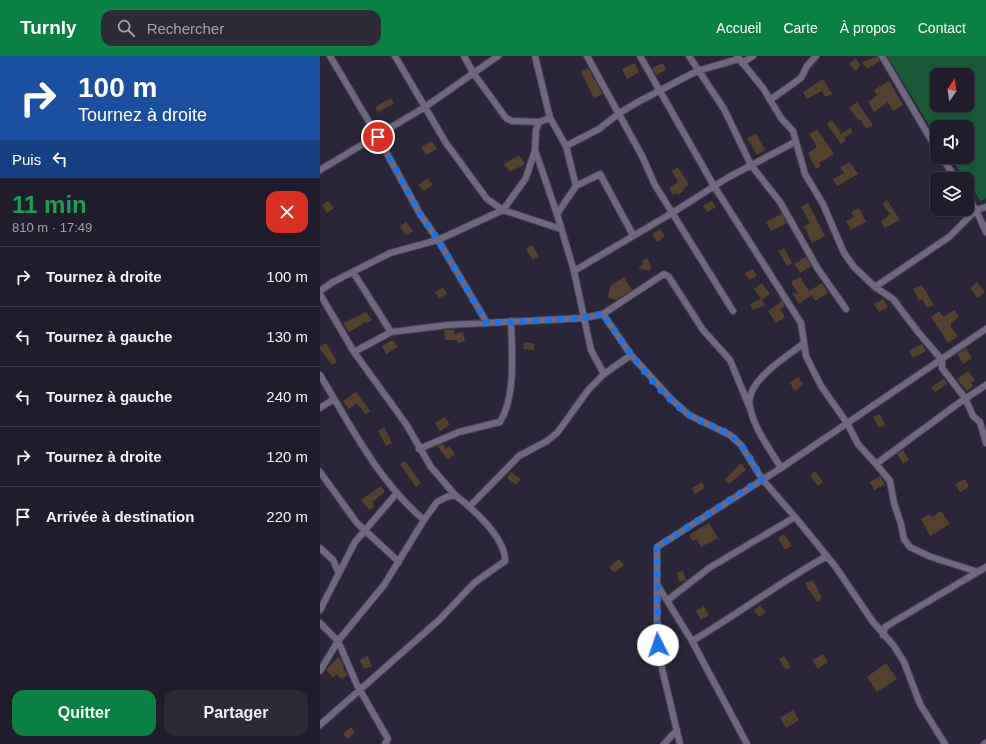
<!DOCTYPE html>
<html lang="fr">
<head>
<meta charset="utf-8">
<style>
	:root { --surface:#201c2b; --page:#2d2937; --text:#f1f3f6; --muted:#a2a1a9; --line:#3d3a47; --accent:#0b8043 }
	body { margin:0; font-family:Arial,sans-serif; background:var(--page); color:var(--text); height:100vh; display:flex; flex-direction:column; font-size:15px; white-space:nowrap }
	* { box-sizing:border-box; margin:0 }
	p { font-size:13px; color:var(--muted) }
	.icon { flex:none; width:22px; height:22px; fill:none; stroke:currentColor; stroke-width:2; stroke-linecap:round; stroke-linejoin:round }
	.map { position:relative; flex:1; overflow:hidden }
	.sheet { display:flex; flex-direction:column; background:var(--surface); width:320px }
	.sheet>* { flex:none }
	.guide { background:#1a4fa0; color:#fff; overflow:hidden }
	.needle { width:26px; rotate:13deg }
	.buttons { position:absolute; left:610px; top:12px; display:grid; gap:8px }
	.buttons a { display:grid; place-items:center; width:44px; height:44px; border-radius:8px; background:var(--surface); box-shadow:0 1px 3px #0004,0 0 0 1px var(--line); font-size:20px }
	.pin { position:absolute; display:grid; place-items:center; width:34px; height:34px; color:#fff; margin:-17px; border:2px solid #fff; border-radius:50%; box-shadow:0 1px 4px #0007 }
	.me { position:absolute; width:44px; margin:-22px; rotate:356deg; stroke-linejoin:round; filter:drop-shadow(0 0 3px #0008) }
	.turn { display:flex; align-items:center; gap:14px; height:84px; padding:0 12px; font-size:18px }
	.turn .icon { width:52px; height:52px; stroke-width:2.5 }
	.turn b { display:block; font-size:28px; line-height:34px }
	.then { display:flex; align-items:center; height:38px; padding:0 12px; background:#0003; gap:8px; font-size:15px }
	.round { display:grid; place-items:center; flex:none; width:42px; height:42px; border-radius:12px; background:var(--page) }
	.headline { display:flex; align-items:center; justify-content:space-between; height:68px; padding:0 12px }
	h1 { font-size:24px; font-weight:700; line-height:30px; color:#1e9e55 }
	.primary-button { display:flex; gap:8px; margin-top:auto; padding:8px 12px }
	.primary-button a { flex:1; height:46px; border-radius:12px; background:var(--accent); color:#fff; font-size:16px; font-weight:700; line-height:46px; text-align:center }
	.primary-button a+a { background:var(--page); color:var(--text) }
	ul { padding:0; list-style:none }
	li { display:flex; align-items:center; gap:12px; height:60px; padding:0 12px; border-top:1px solid var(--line) }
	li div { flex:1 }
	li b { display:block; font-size:15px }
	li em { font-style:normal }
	header { display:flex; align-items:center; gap:24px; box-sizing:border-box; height:56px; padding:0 20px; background:var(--accent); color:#fff }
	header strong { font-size:19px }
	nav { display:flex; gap:22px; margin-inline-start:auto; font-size:14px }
	.search { width:280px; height:36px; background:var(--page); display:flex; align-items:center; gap:10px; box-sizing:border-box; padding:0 14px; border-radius:12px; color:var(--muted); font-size:15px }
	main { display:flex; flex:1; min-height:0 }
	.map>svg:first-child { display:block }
	.green { fill:#175836; fill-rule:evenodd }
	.building { fill:#54402f }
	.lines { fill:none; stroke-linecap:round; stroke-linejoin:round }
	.street-casing { stroke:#494455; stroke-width:8 }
	.street { stroke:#6f6880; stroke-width:6 }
	.route { stroke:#1a73e8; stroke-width:7; stroke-dasharray:0 12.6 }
</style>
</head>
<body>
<header>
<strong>Turnly</strong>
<div class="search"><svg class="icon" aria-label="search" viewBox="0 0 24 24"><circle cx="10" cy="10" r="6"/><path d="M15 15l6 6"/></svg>Rechercher</div>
<nav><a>Accueil</a><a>Carte</a><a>À propos</a><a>Contact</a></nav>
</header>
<main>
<section class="sheet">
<div class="guide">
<div class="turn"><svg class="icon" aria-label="right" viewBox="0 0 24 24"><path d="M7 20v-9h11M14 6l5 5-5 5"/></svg><div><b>100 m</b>Tournez à droite</div></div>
<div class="then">Puis<svg class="icon" aria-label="left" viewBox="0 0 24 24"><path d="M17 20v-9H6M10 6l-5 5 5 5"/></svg></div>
</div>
<div class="headline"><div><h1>11 min</h1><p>810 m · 17:49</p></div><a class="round" style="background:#d93025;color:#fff"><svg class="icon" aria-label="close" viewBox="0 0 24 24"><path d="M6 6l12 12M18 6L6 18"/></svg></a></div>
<ul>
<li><svg class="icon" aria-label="right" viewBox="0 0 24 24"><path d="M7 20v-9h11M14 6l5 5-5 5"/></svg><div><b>Tournez à droite</b></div><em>100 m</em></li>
<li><svg class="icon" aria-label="left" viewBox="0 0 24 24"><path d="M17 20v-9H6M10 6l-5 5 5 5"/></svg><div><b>Tournez à gauche</b></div><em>130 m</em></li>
<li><svg class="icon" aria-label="left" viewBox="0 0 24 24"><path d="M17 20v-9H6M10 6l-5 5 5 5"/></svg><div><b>Tournez à gauche</b></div><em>240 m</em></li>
<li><svg class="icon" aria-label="right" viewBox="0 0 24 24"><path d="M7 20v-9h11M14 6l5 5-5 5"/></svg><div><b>Tournez à droite</b></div><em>120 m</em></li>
<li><svg class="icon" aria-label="arrive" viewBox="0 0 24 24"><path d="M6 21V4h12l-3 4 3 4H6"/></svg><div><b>Arrivée à destination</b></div><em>220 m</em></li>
</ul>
<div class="primary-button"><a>Quitter</a><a>Partager</a></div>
</section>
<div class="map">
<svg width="666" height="688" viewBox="0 0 666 688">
	<rect width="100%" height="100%" fill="#2b2539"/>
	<path class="green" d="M567,0H666V142L661,145L630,101H647V71H617V82ZM617,19H647V49H617Z"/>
	<path class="building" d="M558,0L560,5L547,13L542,6Z
		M536,2L540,10L535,15L529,8Z
		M315,7L319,16L307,23L302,13Z
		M343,7L346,14L336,19L332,12Z
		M268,12L283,38L274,42L261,16Z
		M503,23L512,38L505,41L502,35L487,43L483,36Z
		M569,25L583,49L573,55L568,46L554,56L548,46L557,39L554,34Z
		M71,42L74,48L58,56L55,51Z
		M537,46L553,69L546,73L540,63L539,65L529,52Z
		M510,64L515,68L521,78L530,72L533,76L524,82L526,85L521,88L507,68Z
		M497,73L514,98L499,107L501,110L496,113L488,97L497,91L489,78Z
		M436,78L445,94L437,99L427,82Z
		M112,85L117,93L106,99L101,91Z
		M199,99L205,108L190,116L184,108Z
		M530,106L538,118L517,130L513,123L524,117L520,111Z
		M358,111L369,129L363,133L365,134L358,139L357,137L353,139L349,132L358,126L352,115Z
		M108,122L113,129L103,135L98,129Z
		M567,144L580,164L565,172L561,166L570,158L562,148Z
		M8,145L14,152L7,157L2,149Z
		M392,145L396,151L387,156L383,150Z
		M488,147L505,180L492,187L484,170L490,167L481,151Z
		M539,152L546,166L531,174L526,165L534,161L531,156Z
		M462,158L467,167L451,175L446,166Z
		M86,166L93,175L86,179L80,171Z
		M340,173L345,180L337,186L332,178Z
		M212,189L219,200L213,204L206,193Z
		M464,192L472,207L467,210L458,195Z
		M486,201L491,210L480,217L474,208Z
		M327,202L331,210L330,215L318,212L323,208L322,205Z
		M433,213L437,220L429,224L425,217Z
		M304,221L312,234L296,244L288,242L290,230Z
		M480,221L489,235L502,227L508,237L495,245L492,239L479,248L472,237L478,238L471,226Z
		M657,226L665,236L657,242L650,232Z
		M442,227L450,238L442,244L445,249L433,254L430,248L441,243L434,233Z
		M602,229L614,249L607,252L602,243L599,245L593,233Z
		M123,231L127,238L119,242L115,236Z
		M563,243L568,251L559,256L554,248Z
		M462,245L465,250L460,253L465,261L456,267L448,255Z
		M635,254L639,261L631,267V271L638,280L628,287L611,261L619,255L623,261Z
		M46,256L52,264L47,267L46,266L29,276L23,267Z
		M124,274H134V278L143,276L145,285L137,287V284H125Z
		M73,284L78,291L66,298L62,290Z
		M204,286L215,288L214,294L203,293Z
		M6,287L17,306L12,309L0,293V291Z
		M602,288L606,295L593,302L589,295Z
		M646,292L652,302L643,308L637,298Z
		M648,315L655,324L651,327L653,330L647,335L637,323Z
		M478,321L483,328L475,335L470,327Z
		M624,323L627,328L615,336L611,331Z
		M36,336L50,355L46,359L37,347L29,353L23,345Z
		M560,358L565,369L559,372L553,361Z
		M125,361L130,369L120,375L115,367Z
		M64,371L72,387L66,390L58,375Z
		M123,388L126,393L129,390L135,398L128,404L117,390Z
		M583,394L589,404L583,408L577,398Z
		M85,405L101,427L96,431L80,408Z
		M421,407L426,414L409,428L405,423Z
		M495,415L503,426L498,430L490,419Z
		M191,416L201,423L196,429L187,422Z
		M560,420L565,428L554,434L550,426Z
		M645,423L649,431L640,436L635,428Z
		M382,426L385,432L375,438L372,432Z
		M61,430L65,436L52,446L55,450L49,454L41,444Z
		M621,455L630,468L610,480L601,463L610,458L612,461Z
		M389,467L398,482L381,491L377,483L373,485L369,479Z
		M464,478L472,490L465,494L458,482Z
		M299,503L304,509L294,517L289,511Z
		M363,515L366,524L359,526L357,516Z
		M493,524L502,542L497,546L489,534H488L485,527Z
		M440,549L446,556L439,561L434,554Z
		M384,550L389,559L381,564L376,555Z
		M503,598L508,606L498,613L492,604Z
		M48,600L52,610L44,613L40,604Z
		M464,600L471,611L466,614L459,603Z
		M18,601L22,605L24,611L23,612L28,619L21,623L17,618L13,622L6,614Z
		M566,607L577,623L557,636L547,621Z
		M473,654L479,664L466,672L460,662Z
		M31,671L35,676L28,683L23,678Z"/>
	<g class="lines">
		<defs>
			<path id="street" d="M10,0L58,81L100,158L118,184L167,267
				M75,0L126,87L167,143L183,154L241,173
				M144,0L154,18L186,62L192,65L219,66
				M215,0L230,62L246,90L256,130
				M267,0L322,100L335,129L413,255
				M320,0L394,130L481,267L486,300L501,330L527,367L538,388L556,408L636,349L666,329
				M369,0L404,53L431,109L460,146L498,213L526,253
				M417,0L443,32L461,62L473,75L485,118L503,148L524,197L534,211L555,231L573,243L598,276L622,304V312L645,342L653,360L660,366L666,387
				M562,0L617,94
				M422,7L433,0
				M450,44L481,22L487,10L496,0
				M230,62L219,66L216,74L215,94L237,158L254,215L271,294L284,318
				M246,90L279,73L298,58L316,47L377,15L419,3
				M622,101L636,123
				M0,114L105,51L178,0
				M647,140L656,154L666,176
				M237,158L256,130L280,118L313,179
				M254,215L352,157L407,122L475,86
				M33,216L71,276L128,269L264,262L283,258L311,299L351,343L369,359L410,379L421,389L442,423L475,461L515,510L553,566L574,590L584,606L600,648L625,688
				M555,231L629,181L656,154L666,151
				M0,235L13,226L70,197L118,184L183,154L206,122L215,94
				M0,238L34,296L86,368L111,411L135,439L127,441L117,446L104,464L64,529L18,585L0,615
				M283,258L344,218L349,221L383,274L410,304L429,350
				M34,296L71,276
				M0,319C31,370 58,425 104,464
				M0,352L14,343
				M99,393L139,376L180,366C196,340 192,295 191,265
				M556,408L570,425L574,447L581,468L584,483L590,491L611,501L658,516
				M461,412C450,393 434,373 430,351C424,326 466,301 483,288
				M0,416L37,467L79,506
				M150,450L199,400L227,385L237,377L269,333L284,318L311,299
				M0,492L13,504L19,517
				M338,530L372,585L427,688
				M348,544L389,512L475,461
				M0,554L35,486L76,438
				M0,567L18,585L37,629L68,683L65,688
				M563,579L565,571L666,511
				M372,585C418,558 460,526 507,500
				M0,669L119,564L154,527L185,505C186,482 152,452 135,439
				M344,688L357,674
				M360,688L340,604L337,574V491L461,412L666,273
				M664,688L666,687"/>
		</defs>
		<use href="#street" class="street-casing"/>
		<use href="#street" class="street"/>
	</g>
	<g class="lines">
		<path class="route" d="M58,81L100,158L118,184L167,267L264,262L283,258C307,293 334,334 368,358C380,367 397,370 410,379C425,389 433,408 442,423L337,491L338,589"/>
	</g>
</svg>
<div class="buttons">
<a><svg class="needle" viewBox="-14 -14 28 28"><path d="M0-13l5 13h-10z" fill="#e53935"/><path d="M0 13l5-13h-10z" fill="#a2a1a9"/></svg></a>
<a><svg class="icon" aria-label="sound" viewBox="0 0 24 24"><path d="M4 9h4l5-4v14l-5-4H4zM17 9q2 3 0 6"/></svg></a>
<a><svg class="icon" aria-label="layers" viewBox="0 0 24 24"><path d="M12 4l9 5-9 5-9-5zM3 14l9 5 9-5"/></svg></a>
</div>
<div class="pin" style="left:58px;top:81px;background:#d93025"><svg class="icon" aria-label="arrive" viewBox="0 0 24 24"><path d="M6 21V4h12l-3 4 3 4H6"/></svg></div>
<svg class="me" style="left:338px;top:589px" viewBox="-20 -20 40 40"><circle r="19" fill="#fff"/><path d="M0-13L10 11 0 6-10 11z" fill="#1a73e8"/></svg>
</div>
</main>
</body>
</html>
